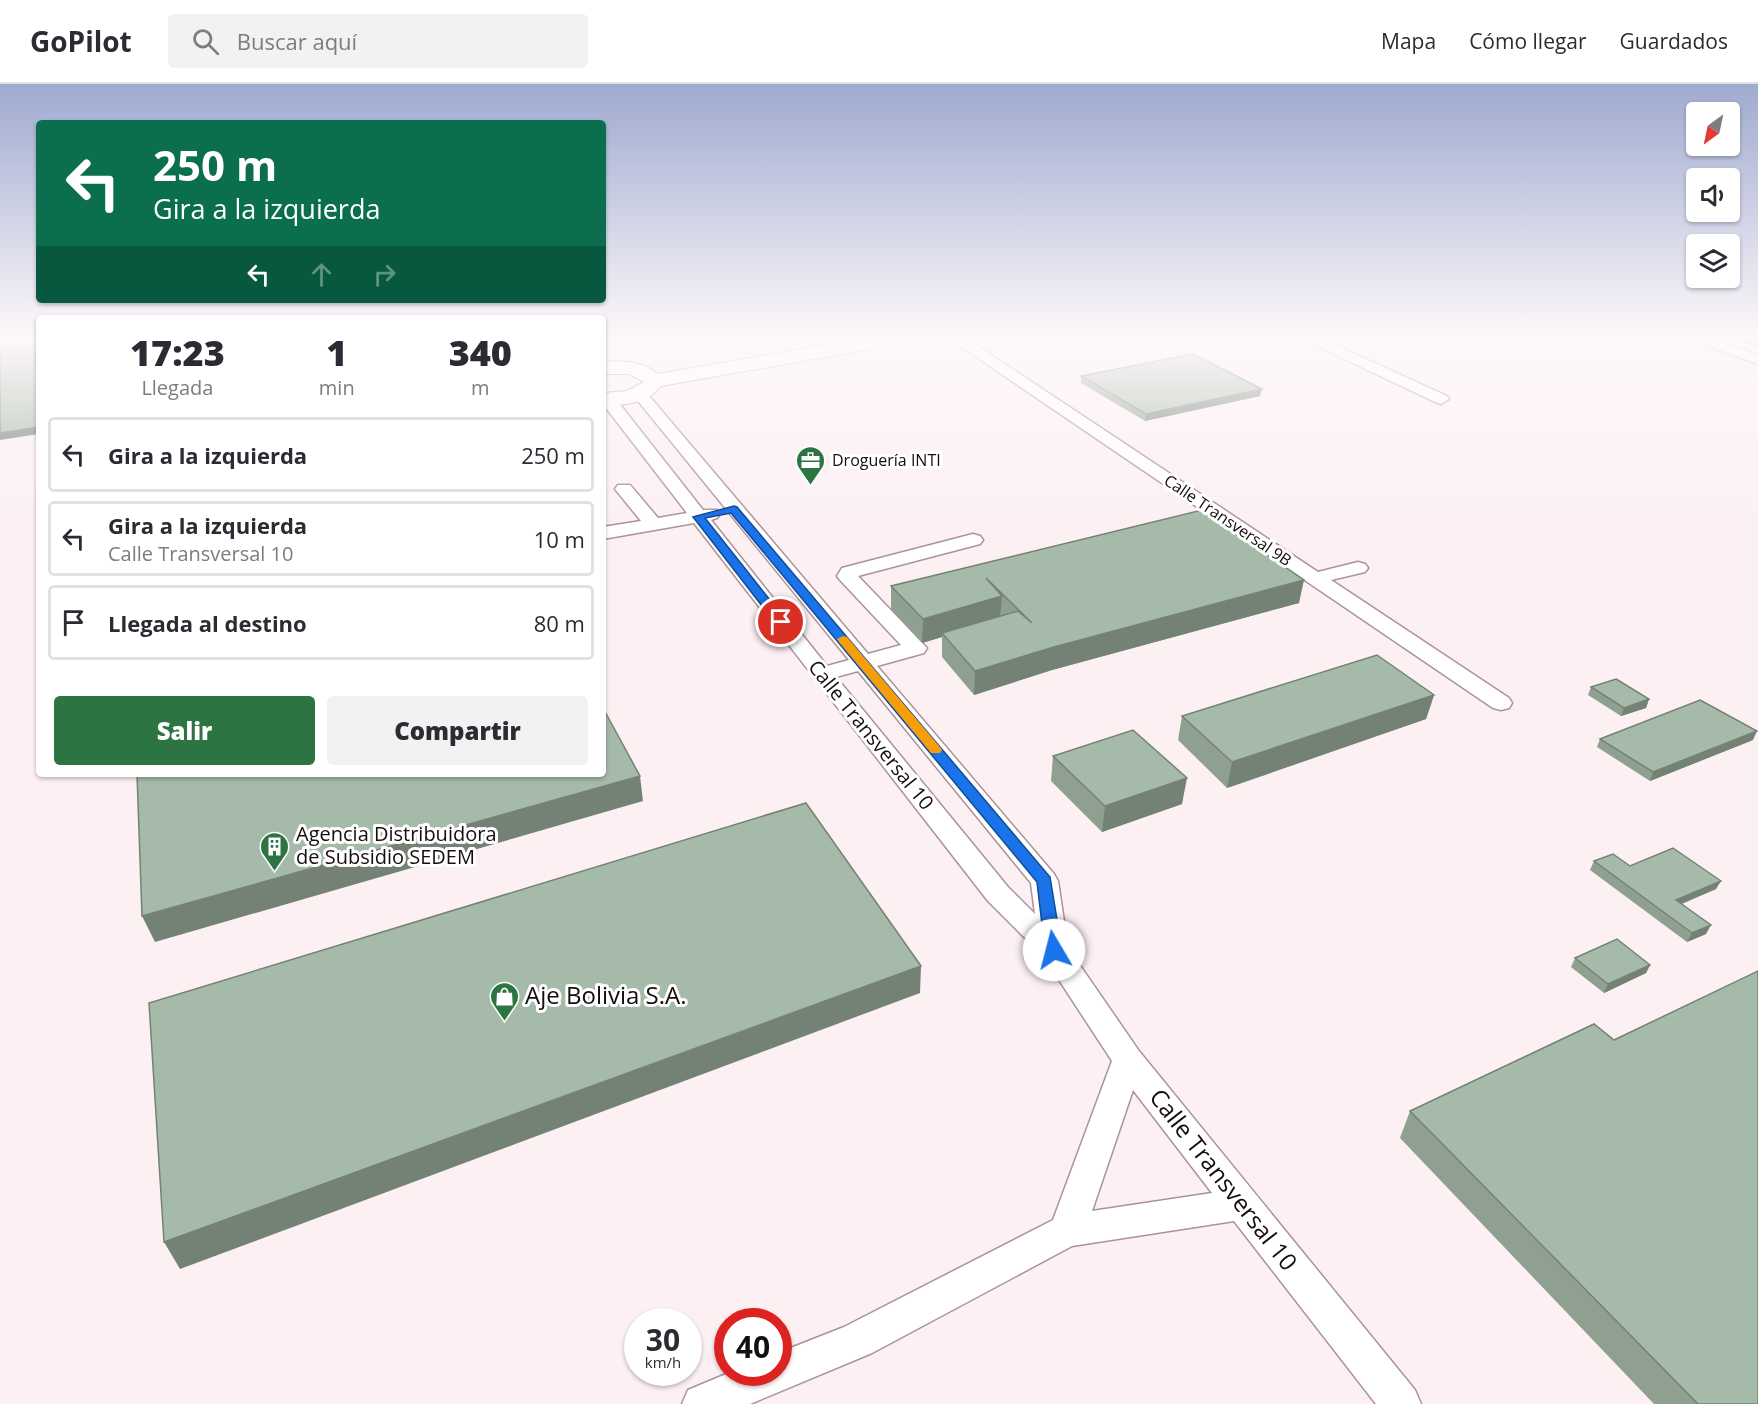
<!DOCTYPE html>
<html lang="es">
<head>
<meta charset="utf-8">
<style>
	:root { --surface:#fff; --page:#f2f2f3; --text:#2b2b33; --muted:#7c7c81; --line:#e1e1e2; --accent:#2c7542 }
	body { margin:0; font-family:"Open Sans",sans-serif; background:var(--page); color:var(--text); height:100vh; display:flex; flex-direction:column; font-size:22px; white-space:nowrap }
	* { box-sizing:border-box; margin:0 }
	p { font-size:20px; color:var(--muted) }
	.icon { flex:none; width:33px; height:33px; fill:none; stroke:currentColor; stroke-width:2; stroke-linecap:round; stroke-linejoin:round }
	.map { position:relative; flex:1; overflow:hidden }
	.sheet { position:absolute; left:36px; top:231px; width:570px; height:462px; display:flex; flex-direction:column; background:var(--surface); border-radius:6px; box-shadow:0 2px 4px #0004 }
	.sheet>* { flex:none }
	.hud { position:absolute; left:36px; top:36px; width:570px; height:183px; border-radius:6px; box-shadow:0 2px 4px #0004; background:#0b6e4f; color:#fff; overflow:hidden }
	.needle { width:39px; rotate:213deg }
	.tools { position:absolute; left:1686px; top:18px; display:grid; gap:12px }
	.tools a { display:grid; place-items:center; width:54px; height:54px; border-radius:6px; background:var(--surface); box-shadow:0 2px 4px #0004; font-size:30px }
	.speed { position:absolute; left:624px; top:1224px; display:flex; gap:12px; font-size:30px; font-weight:700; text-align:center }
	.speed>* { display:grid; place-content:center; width:78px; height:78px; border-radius:50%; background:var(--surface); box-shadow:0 2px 4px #0004; line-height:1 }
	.speed small { font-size:15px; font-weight:400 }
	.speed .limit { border:9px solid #d22; background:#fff; color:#111 }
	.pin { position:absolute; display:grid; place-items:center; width:51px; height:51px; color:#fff; margin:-26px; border:3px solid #fff; border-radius:50%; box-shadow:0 2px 6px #0007 }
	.me { position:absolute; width:66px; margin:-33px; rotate:352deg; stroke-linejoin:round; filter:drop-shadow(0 0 4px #0008) }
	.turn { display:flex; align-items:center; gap:21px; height:126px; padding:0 18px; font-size:27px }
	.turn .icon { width:78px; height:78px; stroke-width:2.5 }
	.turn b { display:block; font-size:42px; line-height:51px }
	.lanes { display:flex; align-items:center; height:57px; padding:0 18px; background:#0003; justify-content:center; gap:30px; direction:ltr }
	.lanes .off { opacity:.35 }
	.eta { display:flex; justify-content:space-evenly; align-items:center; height:102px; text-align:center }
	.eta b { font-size:36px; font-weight:800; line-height:42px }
	.primary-button { display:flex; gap:12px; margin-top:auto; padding:12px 18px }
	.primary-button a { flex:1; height:69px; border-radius:6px; background:var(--accent); color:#fff; font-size:24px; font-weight:800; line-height:69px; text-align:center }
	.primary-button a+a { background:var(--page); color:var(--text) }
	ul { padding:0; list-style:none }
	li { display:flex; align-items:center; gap:18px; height:75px; margin:0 12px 9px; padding:0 6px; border:3px solid var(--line); border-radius:6px }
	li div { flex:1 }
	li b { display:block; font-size:22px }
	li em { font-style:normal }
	header { display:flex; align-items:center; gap:36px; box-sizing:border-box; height:84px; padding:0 30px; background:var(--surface); border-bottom:2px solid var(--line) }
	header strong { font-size:28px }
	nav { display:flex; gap:33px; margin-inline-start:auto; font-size:21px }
	.search { width:420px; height:54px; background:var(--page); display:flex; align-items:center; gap:15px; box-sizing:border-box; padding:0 21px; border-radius:6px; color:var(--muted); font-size:22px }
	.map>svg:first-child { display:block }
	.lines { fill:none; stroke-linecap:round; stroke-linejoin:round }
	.minor-casing { stroke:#ac929a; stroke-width:3 }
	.major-casing { stroke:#ac929a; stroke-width:2 }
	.minor { fill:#fff; fill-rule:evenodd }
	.major { fill:#fff; fill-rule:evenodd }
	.wall { fill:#8fa091 }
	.shaded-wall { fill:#748276 }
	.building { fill:#a6baa9; stroke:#748276; stroke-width:1.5 }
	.route { fill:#1a73e8; stroke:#114b97; stroke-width:1.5 }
	.slow { fill:#f59e0b }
	.labels { text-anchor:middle; stroke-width:6; stroke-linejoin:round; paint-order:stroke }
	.far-poi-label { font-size:16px; fill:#160d0f; stroke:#fff; text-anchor:start }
	.far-street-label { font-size:16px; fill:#160d0f; stroke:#fff }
	.street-label { font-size:20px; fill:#160d0f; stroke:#fff }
	.poi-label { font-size:20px; fill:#160d0f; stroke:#fff; text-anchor:start }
	.near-poi-label { font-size:24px; fill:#160d0f; stroke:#fff; text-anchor:start }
	.near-street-label { font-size:24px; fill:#160d0f; stroke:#fff }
</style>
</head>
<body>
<header>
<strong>GoPilot</strong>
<div class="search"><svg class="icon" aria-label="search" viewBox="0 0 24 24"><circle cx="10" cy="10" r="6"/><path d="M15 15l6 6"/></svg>Buscar aquí</div>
<nav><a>Mapa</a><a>Cómo llegar</a><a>Guardados</a></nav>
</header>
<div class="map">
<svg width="1758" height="1320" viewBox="0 0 1758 1320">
	<rect width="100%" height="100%" fill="#fcf0f3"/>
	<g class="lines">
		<defs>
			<path id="minor" d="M947,253H964L1318,488L1358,478L1365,480L1368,484L1365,488L1331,496L1509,614L1512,619L1509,624L1501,626L1493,624Z
				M1298,253H1318L1447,312L1449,315L1441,320L1435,318Z
				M1685,253H1707L1758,271V280Z
				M639,304L644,306L868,570L901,561L840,496L837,492L842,484L973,450L980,452L983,456L980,460L858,492L927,564L924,569L877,582L1054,790L1058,797L1068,864L1139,967L1415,1306L1421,1320H1376L1234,1137L1072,1162L872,1269L750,1320H682L688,1306L731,1288H778V1269L844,1243L1053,1136L1112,977L1044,873L988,817L694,439L603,455V443L641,437L615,405L618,401H630L658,434L687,429L603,320V313H614L703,426H717L720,430L717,434L711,436L827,582L849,576L634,312L631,309L634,306ZM858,587L1031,799L1035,830L1008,803L836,593ZM1133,1006L1212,1109L1092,1127Z"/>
			<path id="major" d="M870,253H913L911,257L904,259L661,302C649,319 623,322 603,321V309L627,307L644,298L629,290H603V278C622,276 644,278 658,290Z"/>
		</defs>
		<use href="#minor" class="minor-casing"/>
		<use href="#major" class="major-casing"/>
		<use href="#minor" class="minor"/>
		<use href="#major" class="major"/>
	</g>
	<path class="wall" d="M1726,253H1758V264Z
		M1081,292L1260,312L1145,337L1081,299Z
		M1202,426L1299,519L1052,586L974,611L942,573V553L922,559L891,525V502Z
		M1591,603L1649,615L1646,624L1621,632L1588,611Z
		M1434,611L1426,635L1227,704L1178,656L1182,632Z
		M1600,655L1753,656L1650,697L1597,663Z
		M1053,672L1182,720L1102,748L1051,697Z
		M1594,777L1630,782L1716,805L1682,820L1706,850L1687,858L1590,786Z
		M1575,874L1650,881L1646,889L1604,909L1571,883Z
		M1614,956L1758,1320H1654L1400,1054L1410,1027Z"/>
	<path class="shaded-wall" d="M1262,305L1260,312L1145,337L1146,330Z
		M39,343V350L0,356V349Z
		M1304,496L1299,519L1052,586L974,611L975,587L1054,563Z
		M1002,512L1000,535L942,549V553L922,559L923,535Z
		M1434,611L1426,635L1227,704L1232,678Z
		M1649,615L1646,624L1621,632L1624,624Z
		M1757,647L1753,656L1650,697L1653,688Z
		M640,692L643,717L155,858L142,832Z
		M1187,694L1182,720L1102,748L1105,722Z
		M1721,797L1716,805L1671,824L1676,816Z
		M1711,841L1706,850L1687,858L1692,849Z
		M1650,881L1646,889L1604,909L1608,900Z
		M921,882L920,909L180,1185L164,1158Z"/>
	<path class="building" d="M0,253H39V343L0,349Z
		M1193,270L1262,305L1146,330L1081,292Z
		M1202,426L1304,496L1054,563L975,587L942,549L1018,527L1032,539L986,494L1002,512L923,535L891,502Z
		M1377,571L1434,611L1232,678L1182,632Z
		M1616,595L1649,615L1624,624L1591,603Z
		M1700,616L1757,647L1653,688L1600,655Z
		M603,624L640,692L142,832L137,690H603Z
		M1133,646L1187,694L1105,722L1053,672Z
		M806,719L921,882L164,1158L149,919Z
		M1673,764L1721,797L1676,816L1711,841L1692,849L1594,777L1613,770L1630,782Z
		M1617,855L1650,881L1608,900L1575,874Z
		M1758,887V1320H1698L1410,1027L1594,940L1614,956Z"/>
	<linearGradient id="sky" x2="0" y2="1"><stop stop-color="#9faad0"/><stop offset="0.58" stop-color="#fef8fa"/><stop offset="1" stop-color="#fef8fa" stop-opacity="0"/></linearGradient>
	<rect width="1758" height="438" fill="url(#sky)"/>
	<path class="route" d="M734,422L737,423L1050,793L1062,866L1060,870H1048L1045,866L1037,798L731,429L705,434L785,535V540H776L693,433Z"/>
	<path class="slow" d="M843,552L847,553L940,663L942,666L940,669H931L839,558L837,555Z"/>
	<defs>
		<symbol id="office-pin" viewBox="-11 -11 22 30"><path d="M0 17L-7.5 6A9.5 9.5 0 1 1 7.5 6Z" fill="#2c7542" stroke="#fff"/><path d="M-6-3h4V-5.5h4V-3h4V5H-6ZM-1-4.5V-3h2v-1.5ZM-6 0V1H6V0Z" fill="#fff"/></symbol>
		<symbol id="building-pin" viewBox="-11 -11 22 30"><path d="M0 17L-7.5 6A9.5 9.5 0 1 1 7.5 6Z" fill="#2c7542" stroke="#fff"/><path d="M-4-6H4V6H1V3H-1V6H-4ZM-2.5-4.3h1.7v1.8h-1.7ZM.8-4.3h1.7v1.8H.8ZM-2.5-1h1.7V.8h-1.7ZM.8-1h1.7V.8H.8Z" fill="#fff"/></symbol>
		<symbol id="shop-pin" viewBox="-11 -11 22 30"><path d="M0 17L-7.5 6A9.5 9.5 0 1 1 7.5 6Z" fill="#2c7542" stroke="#fff"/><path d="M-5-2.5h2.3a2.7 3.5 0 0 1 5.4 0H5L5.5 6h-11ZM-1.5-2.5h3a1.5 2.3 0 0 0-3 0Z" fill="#fff"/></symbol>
	</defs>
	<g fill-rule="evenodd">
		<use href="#office-pin" x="794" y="360" width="33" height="45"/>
		<use href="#building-pin" x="258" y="746" width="33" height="45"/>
		<use href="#shop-pin" x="488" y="896" width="33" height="45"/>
	</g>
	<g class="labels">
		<g class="far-poi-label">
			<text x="832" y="382">Droguería INTI</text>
		</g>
		<g class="far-street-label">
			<text transform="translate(1228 436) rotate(34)" y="6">Calle Transversal 9B</text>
		</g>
		<g class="street-label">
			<text transform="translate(871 651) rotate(51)" y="7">Calle Transversal 10</text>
		</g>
		<g class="poi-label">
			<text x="296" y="757">Agencia Distribuidora<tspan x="296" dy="23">de Subsidio SEDEM</tspan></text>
		</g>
		<g class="near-poi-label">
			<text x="525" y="920">Aje Bolivia S.A.</text>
		</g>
		<g class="near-street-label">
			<text transform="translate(1223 1096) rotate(52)" y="8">Calle Transversal 10</text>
		</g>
	</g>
</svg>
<div class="tools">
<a><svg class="needle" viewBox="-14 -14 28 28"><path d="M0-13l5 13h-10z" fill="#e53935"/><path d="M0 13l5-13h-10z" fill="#7c7c81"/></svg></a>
<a><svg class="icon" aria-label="sound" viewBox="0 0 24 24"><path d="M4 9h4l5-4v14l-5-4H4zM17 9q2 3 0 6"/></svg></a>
<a><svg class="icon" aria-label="layers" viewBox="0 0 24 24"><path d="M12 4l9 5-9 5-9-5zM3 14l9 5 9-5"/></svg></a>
</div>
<div class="speed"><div>30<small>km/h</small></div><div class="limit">40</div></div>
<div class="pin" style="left:781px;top:538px;background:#d93025"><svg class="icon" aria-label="arrive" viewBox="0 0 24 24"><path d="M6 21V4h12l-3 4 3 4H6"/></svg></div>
<svg class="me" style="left:1054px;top:866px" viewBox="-20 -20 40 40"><circle r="19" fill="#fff"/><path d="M0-13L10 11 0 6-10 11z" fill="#1a73e8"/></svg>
<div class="hud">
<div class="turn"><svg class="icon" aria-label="left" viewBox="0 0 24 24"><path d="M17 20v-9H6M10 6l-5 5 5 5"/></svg><div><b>250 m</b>Gira a la izquierda</div></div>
<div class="lanes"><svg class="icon" aria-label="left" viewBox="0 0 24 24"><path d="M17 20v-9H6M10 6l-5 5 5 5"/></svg><svg class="icon off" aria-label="ahead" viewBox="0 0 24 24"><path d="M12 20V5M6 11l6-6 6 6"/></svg><svg class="icon off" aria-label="right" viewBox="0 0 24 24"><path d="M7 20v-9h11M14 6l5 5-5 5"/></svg></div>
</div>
<section class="sheet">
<div class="eta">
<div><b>17:23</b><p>Llegada</p></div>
<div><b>1</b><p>min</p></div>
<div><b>340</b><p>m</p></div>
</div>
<ul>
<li><svg class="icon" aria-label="left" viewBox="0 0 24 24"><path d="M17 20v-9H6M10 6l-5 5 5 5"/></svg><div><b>Gira a la izquierda</b></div><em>250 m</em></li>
<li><svg class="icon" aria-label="left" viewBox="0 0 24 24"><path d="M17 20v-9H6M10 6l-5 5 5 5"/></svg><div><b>Gira a la izquierda</b><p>Calle Transversal 10</p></div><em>10 m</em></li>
<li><svg class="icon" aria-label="arrive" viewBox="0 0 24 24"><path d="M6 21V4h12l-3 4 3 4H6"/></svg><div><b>Llegada al destino</b></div><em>80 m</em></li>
</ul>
<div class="primary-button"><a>Salir</a><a>Compartir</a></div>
</section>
</div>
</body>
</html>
